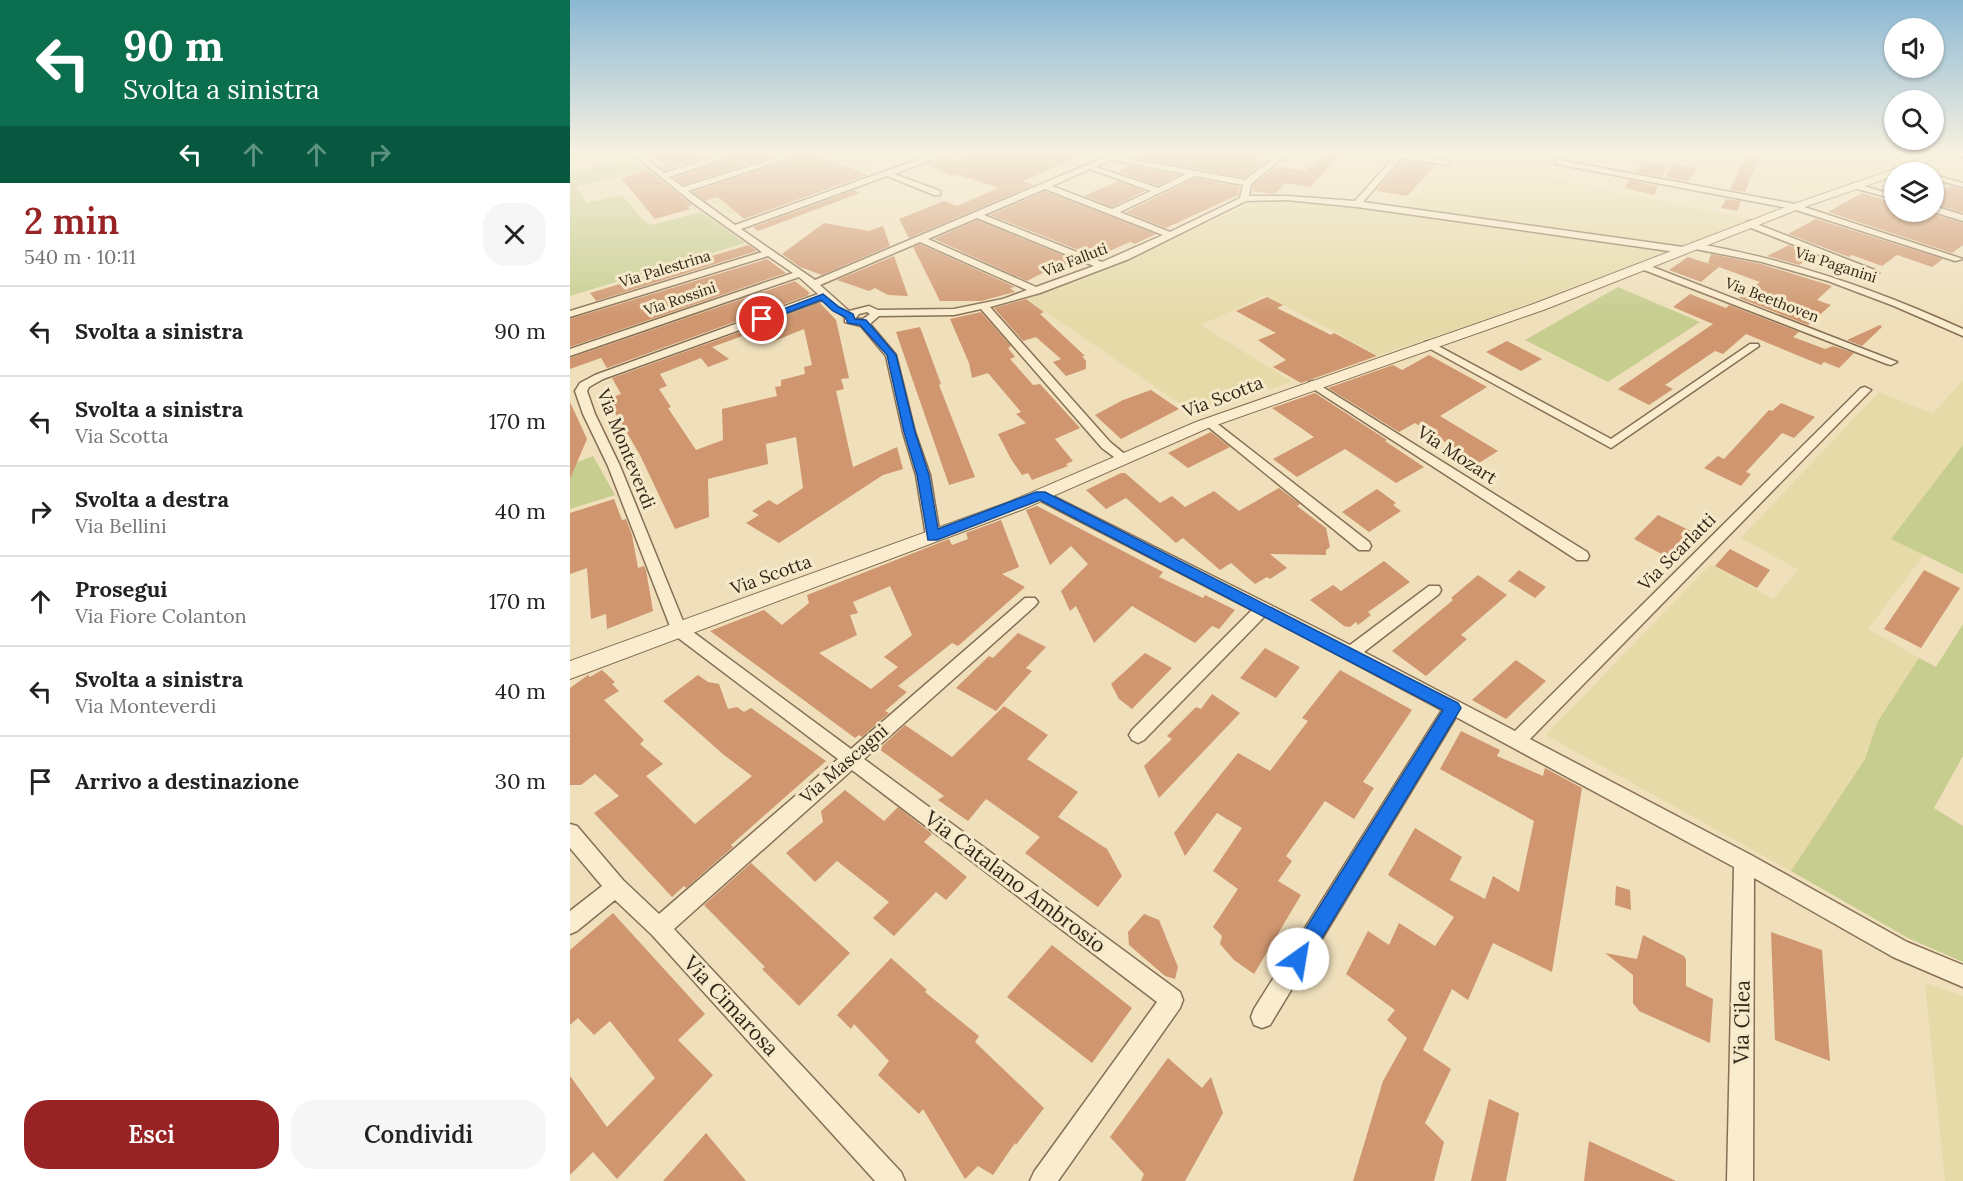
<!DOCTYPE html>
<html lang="it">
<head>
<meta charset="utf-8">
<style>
	:root { --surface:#fff; --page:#f6f6f6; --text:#222; --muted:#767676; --line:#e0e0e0; --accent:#972324 }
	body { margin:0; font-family:Lora,serif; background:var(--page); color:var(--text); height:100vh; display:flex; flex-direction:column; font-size:22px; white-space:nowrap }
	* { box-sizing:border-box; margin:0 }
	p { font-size:20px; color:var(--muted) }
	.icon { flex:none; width:33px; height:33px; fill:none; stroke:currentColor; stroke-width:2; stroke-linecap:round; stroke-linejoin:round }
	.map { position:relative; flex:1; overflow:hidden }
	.drawer { display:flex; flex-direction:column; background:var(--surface); width:570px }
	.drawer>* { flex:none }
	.banner { background:#0b6e4f; color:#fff; overflow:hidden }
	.controls { position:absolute; left:1314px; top:18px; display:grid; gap:12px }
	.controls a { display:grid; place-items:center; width:60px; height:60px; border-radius:50%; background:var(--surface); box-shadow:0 2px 4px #0004; font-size:30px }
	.pin { position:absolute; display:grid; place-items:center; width:51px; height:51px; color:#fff; margin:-26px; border:3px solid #fff; border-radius:50%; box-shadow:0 2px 6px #0007 }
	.me { position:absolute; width:66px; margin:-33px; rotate:32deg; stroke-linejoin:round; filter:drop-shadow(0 0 4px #0008) }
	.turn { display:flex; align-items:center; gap:21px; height:126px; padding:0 24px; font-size:27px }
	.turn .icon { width:78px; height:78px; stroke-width:2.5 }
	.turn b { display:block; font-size:42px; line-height:51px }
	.lanes { display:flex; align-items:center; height:57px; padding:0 24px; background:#0003; justify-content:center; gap:30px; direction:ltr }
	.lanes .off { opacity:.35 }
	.round { display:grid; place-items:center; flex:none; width:63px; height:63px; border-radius:24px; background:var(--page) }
	.head { display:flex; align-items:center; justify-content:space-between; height:102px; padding:0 24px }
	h1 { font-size:36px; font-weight:600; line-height:45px; color:var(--accent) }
	.primary-button { display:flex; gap:12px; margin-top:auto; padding:12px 24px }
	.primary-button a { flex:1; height:69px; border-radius:24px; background:var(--accent); color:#fff; font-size:24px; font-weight:600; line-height:69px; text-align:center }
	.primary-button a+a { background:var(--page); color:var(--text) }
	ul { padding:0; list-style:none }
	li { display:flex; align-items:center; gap:18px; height:90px; padding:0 24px; border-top:2px solid var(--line) }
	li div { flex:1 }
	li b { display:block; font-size:22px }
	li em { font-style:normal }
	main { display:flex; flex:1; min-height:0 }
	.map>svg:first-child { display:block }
	.farmland { fill:#e5daa8 }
	.green { fill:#c6cd8f }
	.building { fill:#cf966f; fill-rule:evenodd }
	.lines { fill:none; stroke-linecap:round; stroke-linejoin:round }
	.minor-casing { stroke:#866f54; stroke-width:3 }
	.tertiary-casing { stroke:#866f54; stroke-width:2 }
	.minor { fill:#faecce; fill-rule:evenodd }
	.tertiary { fill:#faecce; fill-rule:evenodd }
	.route { fill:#1a73e8; stroke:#114b97; stroke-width:1.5 }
	.labels { text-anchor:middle; stroke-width:6; stroke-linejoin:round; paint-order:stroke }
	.far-street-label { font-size:15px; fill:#34271a; stroke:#f6e9ca }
	.street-label { font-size:18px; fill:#34271a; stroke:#f6e9ca }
	.near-street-label { font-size:21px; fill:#34271a; stroke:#f6e9ca }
</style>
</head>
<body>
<main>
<section class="drawer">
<div class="banner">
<div class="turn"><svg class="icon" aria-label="left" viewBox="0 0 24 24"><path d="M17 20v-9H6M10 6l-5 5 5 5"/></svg><div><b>90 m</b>Svolta a sinistra</div></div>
<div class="lanes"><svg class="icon" aria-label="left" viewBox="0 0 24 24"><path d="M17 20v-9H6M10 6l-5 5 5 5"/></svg><svg class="icon off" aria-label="ahead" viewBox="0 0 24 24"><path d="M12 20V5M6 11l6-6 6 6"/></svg><svg class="icon off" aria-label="ahead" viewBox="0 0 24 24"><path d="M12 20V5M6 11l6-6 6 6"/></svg><svg class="icon off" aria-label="right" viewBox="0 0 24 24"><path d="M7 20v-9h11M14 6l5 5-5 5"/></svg></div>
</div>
<div class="head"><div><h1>2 min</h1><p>540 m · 10:11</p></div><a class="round"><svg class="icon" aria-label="close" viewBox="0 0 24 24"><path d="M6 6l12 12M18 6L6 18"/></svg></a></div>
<ul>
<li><svg class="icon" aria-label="left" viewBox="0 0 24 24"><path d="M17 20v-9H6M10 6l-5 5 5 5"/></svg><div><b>Svolta a sinistra</b></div><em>90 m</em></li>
<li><svg class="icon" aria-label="left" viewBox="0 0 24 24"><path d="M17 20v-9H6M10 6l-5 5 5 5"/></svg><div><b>Svolta a sinistra</b><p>Via Scotta</p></div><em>170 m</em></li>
<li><svg class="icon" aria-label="right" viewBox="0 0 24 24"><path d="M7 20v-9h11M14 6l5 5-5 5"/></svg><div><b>Svolta a destra</b><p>Via Bellini</p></div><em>40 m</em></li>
<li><svg class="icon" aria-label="ahead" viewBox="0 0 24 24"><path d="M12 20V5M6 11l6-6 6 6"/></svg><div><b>Prosegui</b><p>Via Fiore Colanton</p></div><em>170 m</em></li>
<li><svg class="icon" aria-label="left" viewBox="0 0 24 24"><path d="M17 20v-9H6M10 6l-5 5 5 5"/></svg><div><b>Svolta a sinistra</b><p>Via Monteverdi</p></div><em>40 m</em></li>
<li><svg class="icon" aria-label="arrive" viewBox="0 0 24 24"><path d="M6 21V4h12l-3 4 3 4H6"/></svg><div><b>Arrivo a destinazione</b></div><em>30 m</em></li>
</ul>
<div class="primary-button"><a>Esci</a><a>Condividi</a></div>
</section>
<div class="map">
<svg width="1393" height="1181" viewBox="0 0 1393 1181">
	<rect width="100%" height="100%" fill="#efdfbb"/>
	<path class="farmland" d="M288,152H299L304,166L161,215L141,201Z
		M887,152H992L972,177L1181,219L976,297L876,333L808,355L695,295L631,325L722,382L622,412L456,298L517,278L684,202L720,200L830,212Z
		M1036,152H1355L1361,155L1252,195Z
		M1393,380V445L1321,539L1354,555L1298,629L1349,658L1308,721L1295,759L1221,871L976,735L1141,564L1203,599L1229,570L1171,538L1309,392L1363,414Z
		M1355,983L1393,996V1181H1375Z"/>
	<path class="green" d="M57,159L77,169L6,187L17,203L52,195L75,222L82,225L131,212L175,243L0,296V173Z
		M1048,287L1130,322L1038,382L955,340Z
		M1393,445V574L1321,539Z
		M23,456L45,495L0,509V465Z
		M1393,624V756L1364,808L1393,826V962L1338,938L1221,871L1295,759L1308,721L1349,658L1366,667Z"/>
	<path class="building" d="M76,152H152L94,170L90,167L98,165Z
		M176,152H216L113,185L104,178Z
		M240,152L297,175L174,219L148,197L135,201L123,192Z
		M408,152H521L453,181L464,185L339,238L329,219L374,201L387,206L429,188L386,174L382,176L356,164L377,156L389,160Z
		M577,152L605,154L607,152H698L686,162L693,163L674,178L568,158Z
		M761,152H773L740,187L716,183L704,194L682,191L683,185L707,166L734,171Z
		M1177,154L1188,159L1175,192L1160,190Z
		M832,160L866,165L837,196L806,191Z
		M1072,161L1097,166L1092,177L1065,172Z
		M1103,164L1127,168L1118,182L1095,177Z
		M558,165L609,175L588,186L548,172Z
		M78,170L122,205L117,206L120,209L85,219L51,178Z
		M625,178L670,187L668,195L596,228L556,212Z
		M1059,180L1088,186L1084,195L1054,188Z
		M548,181L575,191L542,207L514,196Z
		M1380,186L1393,189V213L1364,204V195Z
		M284,190L290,193L188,231L183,227Z
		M475,191L586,234L565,244L560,242L526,257L420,215Z
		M1292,193L1324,203V212H1361L1362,214L1393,223V245L1382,253L1258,212Z
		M1156,199L1171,201L1167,211L1151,208Z
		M1246,219L1373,259L1362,267L1327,255L1312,266L1282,255L1279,257L1218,234Z
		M407,220L512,263L506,266L498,263L492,266L488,265L457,281L364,239Z
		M254,223L299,231L313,226L320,246L252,275L230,267L212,254Z
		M350,244L445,287L440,288L445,292L411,301H370L343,247Z
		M178,245L187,251L26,301L20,293Z
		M1219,245L1245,255L1229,265L1197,256Z
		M1141,254L1191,264L1262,286L1247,300L1261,305L1238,325L1169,298L1190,282L1138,263Z
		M324,256L338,296L318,295L305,288L299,291L267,280Z
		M1118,257L1149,267L1131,282L1099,270Z
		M197,259L216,273L0,347V319Z
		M225,281L240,293L238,294L239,295L37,368L31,358L0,369V358Z
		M1120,294L1156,308L1159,305L1229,332L1223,337L1255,349L1263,346L1284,353L1269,368L1254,362L1251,365L1176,334L1153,354L1145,351L1095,385L1103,389L1079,405L1048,389L1143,324L1103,307Z
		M697,297L713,305L707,308L761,335L764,333L807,356L731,383L703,367L716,360L688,340L706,333L666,311Z
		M456,299L474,312L470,314L515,356H512L516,361V369L496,376L483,362L491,359L466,337L453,341L424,308Z
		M250,303L266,320L279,378L271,379L274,389L266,391L283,467L327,447L333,469L313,475L209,543L176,523L189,515L182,511L199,500L207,505L233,488L226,437L196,444L198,464L138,479L139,517L105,529L70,455L37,399L51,394L42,378ZM234,329L242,365L234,367L235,374L211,380V386L205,387L207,396L152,409L153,440L126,450L98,408L101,407L89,389L97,386L90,374L131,358L138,367L159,359L142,347L189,330L202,342Z
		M411,312L441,346L438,348L445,357L440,359L463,385L470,384L510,428L485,439L503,461L496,464L498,466L462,480L458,473L452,475L441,459L428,434L456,423L446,414L451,412L418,373L402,378L399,363L380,319Z
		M1310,325L1312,327L1292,346L1277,340Z
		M350,327L371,384L369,385L405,477L379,485L326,332Z
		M937,341L972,359L951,371L916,352Z
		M859,355L917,387L870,416L928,451L909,463L845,423L829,432L758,388L823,365L832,370Z
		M581,390L609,409L551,439L525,415L553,400Z
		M745,393L817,440L815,441L854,467L826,483L775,449L727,477L703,459L744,437L702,408Z
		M0,402L17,439L0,479Z
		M1211,403L1245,417L1224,438L1212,433L1176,472L1181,474L1171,486L1134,468L1148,456L1154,459L1199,410L1202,411Z
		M641,432L660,447L618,468L598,453Z
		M551,473H555L590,503L602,496L615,507L644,491L669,511L709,488L730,504L727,506L756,528L760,547L756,550V555L700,554L717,568L700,579L697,577L685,584L661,563L650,570L613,538L606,543L556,498L536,509L516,490Z
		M807,489L826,503L823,505L831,511L799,532L772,512Z
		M44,499L52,520L56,519L62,535L68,568L74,566L76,570L83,611L37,629L36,614L21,619L17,568L0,574V513Z
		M467,506L593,572L589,577L633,598L635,595L665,610L649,629L642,626L625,643L562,606L524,643L506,606L500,611L491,591L518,564L501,546L480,565L456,510Z
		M1088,515L1121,531L1097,557L1064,539Z
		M431,520L449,567L432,574L455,587L388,646L382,643L328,686L337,692L315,711L319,713L292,737L289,735L285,738L140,631L194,610L212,625L239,603L237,595L379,539L382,545L398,539L396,533ZM320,586L342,635L314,657L328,667L301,689L249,653L287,635L280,615L288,613L283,602Z
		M1160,549L1200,570L1187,588L1145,566Z
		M814,561L840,582L798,612L801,615L788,625L786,622L780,627L774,626L740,600L763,585L771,591Z
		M949,570L976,587L965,598L938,581Z
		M1354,570L1390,588L1351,648L1314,629Z
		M908,575L937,595L891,635L897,639L856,676L822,651L883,600L881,598Z
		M448,633L476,647L456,668L462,671L426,711L386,688L419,656L423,658Z
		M695,648L730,667L706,698L670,678Z
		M575,653L602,668L562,709L549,699L541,684Z
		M946,660L976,681L936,719L902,700Z
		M32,670L45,682L42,684L49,691L34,700L74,740L70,744L93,764L76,776L125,824L182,776L154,755L93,701L128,675L138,682L149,684L158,709L167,707L174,712L181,708L256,761L161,845L163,847L116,888L114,886L102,897L24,813L49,796L25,774L11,785H0V688L18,675L20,677Z
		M770,670L842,710L793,782L804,788L784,819L755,801L716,856L722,861L708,881L731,895L684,974L664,960L650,944L652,936L643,927L668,889L643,871L672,828L647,813L615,856L604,833L668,753L700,771L738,721L732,718Z
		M642,694L670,713L589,798L574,766L602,739L597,736L626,707L631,709Z
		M434,706L478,735L457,759L508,792L488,817L537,849L552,876L528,907L455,853L470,837L416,799L398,821L368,800L374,796L309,749L335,725L382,757Z
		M891,731L930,750L927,756L973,776L975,768L1012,788L982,972L923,943L898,1000L882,989L853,1050L881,1069L855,1123L874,1142L864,1181H783L813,1081L837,1038L817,1020L825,1010L776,974L798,931L819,945L829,923L865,946L884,917L818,875L845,828L892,857L880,880L915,899L923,876L949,892L964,821L870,769Z
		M275,790L314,821L328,807L362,834L354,842L397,877L376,900L366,892L324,936L303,918L319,902L267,861L245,882L216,853L253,822L251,811Z
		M181,863L280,953L229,1006L192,969L195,967L134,905Z
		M1046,886L1060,890L1061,910L1045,905Z
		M43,913L135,1014L108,1040L143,1075L47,1179L23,1152L0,1175V1076L37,1127L85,1078L40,1021L24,1035L8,1018L0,1025V950Z
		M574,914L589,920L608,967L605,979L595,976L559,945L558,932Z
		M1201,932L1252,950L1260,1061L1205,1040Z
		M1073,935L1114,956L1116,960V986L1143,999L1140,1043L1069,1011L1063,1003V975L1035,953L1067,959Z
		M482,945L562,1008L522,1063L437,997Z
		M321,958L357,990L355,992L409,1036L405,1042L474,1108L446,1145L445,1143L423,1175L408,1166L395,1179L353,1109L349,1114L308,1075L319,1061L284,1024L281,1029L267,1015Z
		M598,1058L632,1088L641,1077L653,1113L615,1181H571L574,1174L540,1137Z
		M919,1099L949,1113L936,1181H901Z
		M136,1133L176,1181H93Z
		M1019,1141L1106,1181H1014Z"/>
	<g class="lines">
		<defs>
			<path id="minor" d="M60,152H69L94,173L161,152H174L99,177L113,187L225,152H238L118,191L165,225L369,152H381L324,174L370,191V195H364L317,176L171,229L245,280L547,152H558L549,157L675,180L711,152H720L681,184L679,196H717L785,201L824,157L805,152H825L876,161H879V165L831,158L793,202L1113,247L1118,250L1113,253L787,207L717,200L676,201L559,259L470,293L420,307L540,442L557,456L558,459L552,463L532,448L411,309L384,315L309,316L300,324L326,355L345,432L360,475L370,536L363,541L356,536L346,475L333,432L316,356L291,326L275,322V317L253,300L33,379L19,387L17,391L25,414L50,466L115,626L281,749L455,598H465L468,602L465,606L294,759L610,992L613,1000L610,1008L488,1181H460L464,1172L587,1002L282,770L104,929L331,1172L335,1181H305L82,935L45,900L7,931L0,934V911L32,886L0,848V824L7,826L53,880L89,914L268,759L103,634L38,466L13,414L5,391L10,383L25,375L248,294L229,277L0,356V349L223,273L198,256L0,317V311L192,252L123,203ZM541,160H542L616,174L588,188L526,167ZM520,169L581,191L542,209L482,186ZM625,176L673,185L670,198L600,232L550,212ZM475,189L593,235L532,262L414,215ZM407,218L524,266L466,287L358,239ZM350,242L457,290L433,299L384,309L308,310L299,306L279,311L250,285ZM297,312L300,314L293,319H285L289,314Z
				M1381,152H1393V157L1382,154Z
				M989,160L1225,204L1393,259L1385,261L1223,209L986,164V160Z
				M1335,167L1350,170L1351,172L1332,171L1331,169Z
				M1364,175L1393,183V187L1364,179Z
				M1287,184L1324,195V199L1284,188L1283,186Z
				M1364,206L1393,215V221L1363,212Z
				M1179,221L1307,271L1309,273L1301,275L1176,226L1175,224Z
				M1123,243C1218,259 1306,289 1393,329V336L1324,306L1258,281L1192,262L1120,248L1118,246Z
				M1069,264H1075L1327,362L1321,365L1317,364L1069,268Z
				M859,341L1041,439L1180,344H1188L1189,346L1041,448L855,346V342Z
				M743,381L1017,552L1019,556L1017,560H1007L739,386V382Z
				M1295,387L1301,390L1299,392L960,739L1181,855L1337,942L1393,965V987L1323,957L1184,878L1183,1181H1157L1164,867L886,717L700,1025L692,1028L684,1025L681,1017L684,1009L872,710L695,616L574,740L568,743L562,740L559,735L562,730L682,610L465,498L463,495L465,492H475L780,645L859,586H869L871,590L869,594L794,652L945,731L1291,388Z
				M640,418L799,542L801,546L799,550H789L636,425L634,422Z"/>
			<path id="tertiary" d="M1366,152H1381L1334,172H1324V176L1229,209L976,309L638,428L451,510L0,679V661L439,502L626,422L966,303L1221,205L1322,170Z"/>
		</defs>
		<use href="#minor" class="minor-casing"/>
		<use href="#tertiary" class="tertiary-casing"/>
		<use href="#minor" class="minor"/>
		<use href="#tertiary" class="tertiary"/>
	</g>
	<linearGradient id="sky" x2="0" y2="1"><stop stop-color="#8bb8d4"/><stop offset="0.48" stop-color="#f8f1e0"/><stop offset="1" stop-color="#f8f1e0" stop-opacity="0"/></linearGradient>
	<rect width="1393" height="318" fill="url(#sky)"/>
	<path class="route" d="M253,294L269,307L283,314L285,319L296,320L326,355L345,432L359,475L368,529L466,492H475L888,703L891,708L888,713L735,966L728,969L721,966L718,959L721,952L873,710L470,500L367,540H358L347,475L334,432L317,355L290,325L278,323L275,317L263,311L251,300L195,321L187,319Z"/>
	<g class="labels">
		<g class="far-street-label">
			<text transform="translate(505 260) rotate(-21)" y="5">Via Falluti</text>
			<text transform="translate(1266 265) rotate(18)" y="5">Via Paganini</text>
			<text transform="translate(95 269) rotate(-17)" y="5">Via Palestrina</text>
			<text transform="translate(110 299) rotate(-19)" y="5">Via Rossini</text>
			<text transform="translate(1202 300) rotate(21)" y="5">Via Beethoven</text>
		</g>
		<g class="street-label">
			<text transform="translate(653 397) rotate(-21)" y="6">Via Scotta</text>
			<text transform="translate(56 449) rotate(68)" y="6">Via Monteverdi</text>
			<text transform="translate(887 455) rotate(33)" y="6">Via Mozart</text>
			<text transform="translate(1107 552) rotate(-45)" y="6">Via Scarlatti</text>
			<text transform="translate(201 575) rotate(-20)" y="6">Via Scotta</text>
			<text transform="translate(274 764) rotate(-41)" y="6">Via Mascagni</text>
		</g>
		<g class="near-street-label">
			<text transform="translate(445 882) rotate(37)" y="7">Via Catalano Ambrosio</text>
			<text transform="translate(161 1006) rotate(47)" y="7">Via Cimarosa</text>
			<text transform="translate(1172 1022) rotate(-89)" y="7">Via Cilea</text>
		</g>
	</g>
</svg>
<div class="controls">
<a><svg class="icon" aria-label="sound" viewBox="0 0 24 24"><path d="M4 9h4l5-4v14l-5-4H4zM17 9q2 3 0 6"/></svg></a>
<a><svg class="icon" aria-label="search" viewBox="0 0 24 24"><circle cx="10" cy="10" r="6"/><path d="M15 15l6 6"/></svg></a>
<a><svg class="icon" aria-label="layers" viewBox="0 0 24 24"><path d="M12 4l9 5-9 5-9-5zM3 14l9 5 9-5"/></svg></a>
</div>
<div class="pin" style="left:192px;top:319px;background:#d93025"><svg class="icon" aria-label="arrive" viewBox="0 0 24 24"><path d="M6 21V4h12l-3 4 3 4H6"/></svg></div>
<svg class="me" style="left:728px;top:959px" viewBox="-20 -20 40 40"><circle r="19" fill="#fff"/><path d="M0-13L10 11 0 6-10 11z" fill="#1a73e8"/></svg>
</div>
</main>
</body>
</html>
